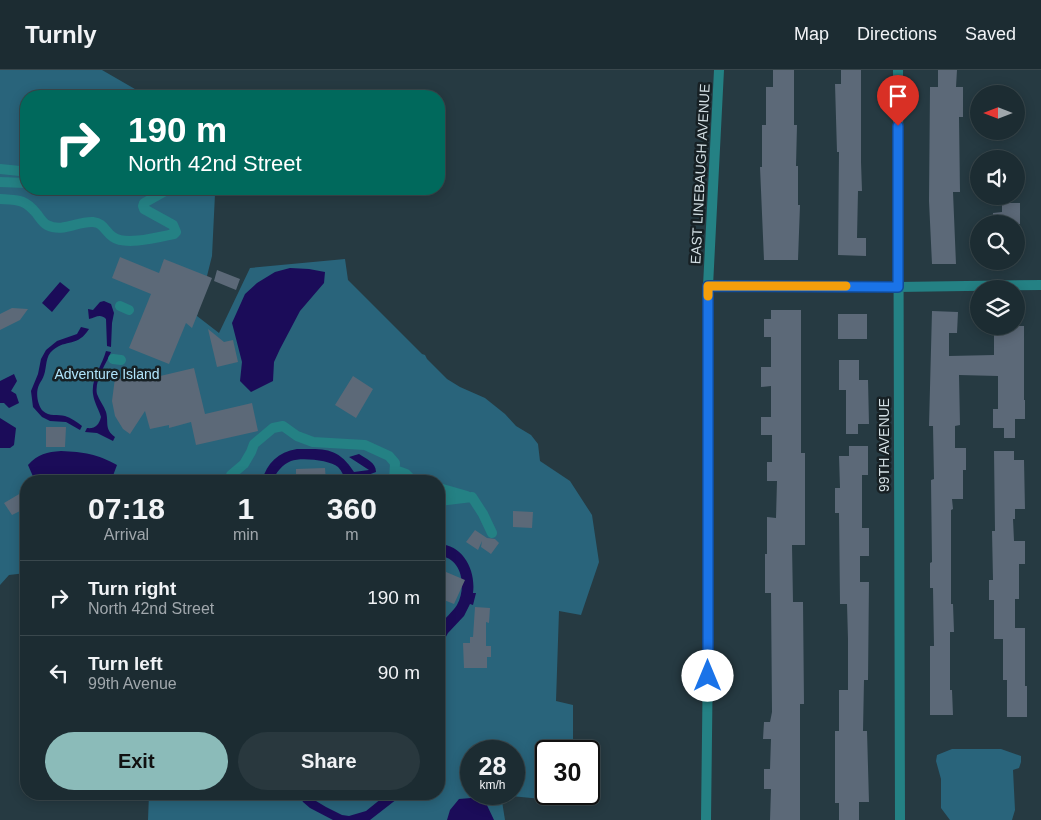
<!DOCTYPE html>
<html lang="en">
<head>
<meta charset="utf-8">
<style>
	:root { --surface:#1c2c32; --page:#29383e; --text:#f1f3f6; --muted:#a0a7ac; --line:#3a484d; --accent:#8bbbb9 }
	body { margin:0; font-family:Arial,sans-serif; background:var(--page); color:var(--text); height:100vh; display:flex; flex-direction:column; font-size:19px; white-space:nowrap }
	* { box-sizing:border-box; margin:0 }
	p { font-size:16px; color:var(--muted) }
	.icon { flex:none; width:28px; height:28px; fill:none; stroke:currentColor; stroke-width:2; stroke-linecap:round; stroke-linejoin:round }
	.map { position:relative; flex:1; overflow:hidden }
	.details { position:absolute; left:20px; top:405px; width:425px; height:325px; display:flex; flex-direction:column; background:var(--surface); border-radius:20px; box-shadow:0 2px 12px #0003,0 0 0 1px var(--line) }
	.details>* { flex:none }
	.hud { position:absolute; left:20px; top:20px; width:425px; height:105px; border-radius:20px; box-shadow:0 2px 12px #0003,0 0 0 1px var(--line); background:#00695c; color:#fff; overflow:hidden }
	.needle { width:32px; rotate:270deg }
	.tools { position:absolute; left:970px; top:15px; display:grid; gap:10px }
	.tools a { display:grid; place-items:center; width:55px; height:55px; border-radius:50%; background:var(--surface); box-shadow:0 2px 12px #0003,0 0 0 1px var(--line); font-size:25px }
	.speed { position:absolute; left:460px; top:670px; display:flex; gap:10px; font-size:25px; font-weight:700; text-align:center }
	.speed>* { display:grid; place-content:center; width:65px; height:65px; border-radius:50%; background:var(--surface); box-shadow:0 2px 12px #0003,0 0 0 1px var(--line); line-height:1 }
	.speed small { font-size:12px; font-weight:400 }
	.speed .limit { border:2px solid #111; border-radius:8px; background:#fff; color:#111 }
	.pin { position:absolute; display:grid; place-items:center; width:42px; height:42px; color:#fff; margin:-51px -21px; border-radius:50% 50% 50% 0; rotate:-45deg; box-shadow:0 0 5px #0007 }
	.pin .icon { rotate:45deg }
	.me { position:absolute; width:55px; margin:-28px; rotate:0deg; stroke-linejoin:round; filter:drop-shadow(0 0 4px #0008) }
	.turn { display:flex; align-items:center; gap:18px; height:105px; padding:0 25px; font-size:22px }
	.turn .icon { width:65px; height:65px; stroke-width:2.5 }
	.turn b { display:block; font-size:35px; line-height:42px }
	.eta { display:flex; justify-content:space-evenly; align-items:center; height:85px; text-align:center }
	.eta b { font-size:30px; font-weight:700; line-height:35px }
	.cta { display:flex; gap:10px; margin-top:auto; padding:10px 25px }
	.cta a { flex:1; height:58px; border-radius:30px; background:var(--accent); color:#111; font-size:20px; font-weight:700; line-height:58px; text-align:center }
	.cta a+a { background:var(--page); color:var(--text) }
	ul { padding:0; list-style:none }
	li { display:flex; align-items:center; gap:15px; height:75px; padding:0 25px; border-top:1px solid var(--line) }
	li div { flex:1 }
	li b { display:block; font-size:19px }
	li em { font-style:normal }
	header { display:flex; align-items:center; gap:30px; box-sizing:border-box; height:70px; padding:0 25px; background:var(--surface); border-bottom:1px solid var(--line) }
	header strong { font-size:24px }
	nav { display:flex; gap:28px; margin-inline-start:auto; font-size:18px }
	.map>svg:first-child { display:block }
	.green { fill:#29647b; fill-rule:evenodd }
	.water { fill:#1b0c59 }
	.building { fill:#5c6978 }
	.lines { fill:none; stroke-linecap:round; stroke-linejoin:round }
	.street { stroke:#248184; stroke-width:10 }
	.route-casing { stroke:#114b97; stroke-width:12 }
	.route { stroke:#1a73e8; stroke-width:9 }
	.slow { stroke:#f59e0b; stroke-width:9 }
	.labels { text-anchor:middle; stroke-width:5; stroke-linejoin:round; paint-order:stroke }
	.street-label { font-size:14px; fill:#d3dfe4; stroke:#172024 }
	.park-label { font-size:14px; fill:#b1e5fc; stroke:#172024 }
</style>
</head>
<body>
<header>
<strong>Turnly</strong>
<nav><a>Map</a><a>Directions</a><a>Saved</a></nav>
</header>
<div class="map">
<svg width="1041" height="750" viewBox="0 0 1041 750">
	<rect width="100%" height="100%" fill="#263a42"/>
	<path class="green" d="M0,0H102L147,26H26V119H213L215,124L212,186L197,246L219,263L250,198L345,189L348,210L422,284L425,285L427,289L447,309L460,317L485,328L505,344L516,356L531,365L538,374L540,391L570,411L592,445L599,492L581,545L559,541L556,631L573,635V681H546V724H573V732L501,725L505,750H148L149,724H439V411H26V503L9,505L0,515ZM471,681H514V724H471Z
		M952,679H1001L1021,686V692L1019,698L1013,700L1015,740L1012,750H950L941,738V709L936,691L937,685Z"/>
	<path class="water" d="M290,198L309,199L325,202L324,213L300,241L280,279L274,292L273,311L251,322L240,311L242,292L232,253L245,224L257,213L275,202Z
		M60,212L70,220L52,242L42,233Z
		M104,231L111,234L114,243L112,253L111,277L107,276L106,249C100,243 95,248 89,249L88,239L93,240L100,232Z
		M81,257L89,259C78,277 66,269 53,280C45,286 47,297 44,305C43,309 40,312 39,315C35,323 38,336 43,341C49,347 58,344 65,346C71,348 77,352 82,356L80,360L66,352L50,351L42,347L33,337L31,321L38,304L41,289L46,280L57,271L77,264Z
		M106,281L111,282C106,294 94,311 97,324C99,330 104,336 106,342C109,353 104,359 115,367L113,371L97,363L85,362L87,358C95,359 99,355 101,347C99,340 94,332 93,324C91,308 102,296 106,281Z
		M14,304L17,311L11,321L16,324L19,333L9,338L4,333H0V311Z
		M0,348L16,358L14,375L10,378H0Z
		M297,379C325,379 338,377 354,402L369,400L349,387L359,384C366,389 376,392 376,402L360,408L358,411H346C344,407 342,401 338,397C330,390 301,387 291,391C283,394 275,403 273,411H262C267,393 278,382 297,379Z
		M61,381C84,382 97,384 117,395L111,411H35L28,395C38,384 47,382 61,381Z
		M439,474C463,475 476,500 473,523H476L473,535L470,534L464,546L448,563L439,579C439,572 437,562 440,556C444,548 453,542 457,535C467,517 462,487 439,486Z
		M299,724H311L316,731L326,737L342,745L349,746L366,741L387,724H401L397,729L370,750H333L310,738L303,732Z
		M471,728L485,731L494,750H447L450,740L459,729Z"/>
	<path class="building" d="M773,0H794V55H797L796,96H798V135H800L798,190H764L760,97H762V55H766V17H773Z
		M841,0H861V92L862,121H858L857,168H866V186L838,185L839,82H837L835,14H841Z
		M938,0H957L956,17H963V47H959L960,122H953L956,194H932L929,131L930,17H938Z
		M1002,133H1020V154H993V143L1002,142Z
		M120,187L159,203L164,189L212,208L192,258L186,253L169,294L129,278L151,224L112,208Z
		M217,200L240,209L236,220L214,211Z
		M12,238L28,239L20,250L0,260V244Z
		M771,240H801V383H805V475H792L793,532H803L804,634H800V750H770L771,719H764V699H770L771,669H763L764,652H770L772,642L771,523H765V484H767V447L776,448L777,411H767V392H772V365H761V347H771V316L761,317V297H771V267H764V249H771Z
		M932,241L958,242L957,263H949V286L994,285V256H1024V330H1025V349H1015V368H1004V358H993V339H998V306L959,305L960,355L955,356V378H966V400H963V429H952L953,439L951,440V534H953L954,562H950V620H952L953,645H930V576H934L933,518H930V493L932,492L931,410L934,409L933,356H929Z
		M838,244H867V269H838Z
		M208,259L224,272L233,270L238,292L217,297Z
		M839,290H859V310H868L869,354H858V364H846V320H839Z
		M194,298L205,344L252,333L258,361L196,375L191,352L169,358V355L150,359L145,341L130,364L123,359L115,346L112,331L115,308L139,311Z
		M353,306L373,319L356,348L335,335Z
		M46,357H66L65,377H46Z
		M849,376H868V405H862V458H869V486H860V512H869L868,610H864L863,661H867L869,732H859V750H839V733H835V661H839V620H848V569L847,534H840L839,443H835V418H840L839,386H849Z
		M994,381H1014V390H1024L1025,439H1015V449H1013L1014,471H1025V494H1019V529H1015V558H1025V616H1027V647H1007V610H1003V569H994V530H989V510H993L992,461H995Z
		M325,398L326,411H296V399Z
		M26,420V438L12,445L4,433Z
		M513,441L533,442L532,458L513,457Z
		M475,460L487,468L495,469L499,473L491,484L481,477L482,471L478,480L466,472Z
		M439,499L465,510L454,534L439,528Z
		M475,537L490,538L489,553L486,552V576H491V587H487V598H464L463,573H470V567H473Z"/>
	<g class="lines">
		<path class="street" d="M898,0L900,750
			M0,99L20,101
			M0,112L26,113
			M0,129C18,130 25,129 37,144C40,148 43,153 47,155C63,163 77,151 93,152C104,153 105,162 113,167C125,176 159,167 174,164L176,162L173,155L144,139L143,136L144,133L169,119
			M708,216L897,217L1041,215
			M120,236L129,240
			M113,289L121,290
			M395,400L406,404L413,411
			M231,405L244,394L251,382L254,374L273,358L283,356L297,366L313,372L365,375L389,386L395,393L394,411
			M439,418L467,426
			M439,431L472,427L483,444L492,463
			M706,750L709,499L708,216L719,0"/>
	</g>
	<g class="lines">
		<defs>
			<path id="route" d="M708,606V216L898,217V56"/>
		</defs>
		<use href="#route" class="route-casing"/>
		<use href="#route" class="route"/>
		<path class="slow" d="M708,226V216H846"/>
	</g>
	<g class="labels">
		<g class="street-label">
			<text transform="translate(700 104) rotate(-87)" y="5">EAST LINEBAUGH AVENUE</text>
			<text transform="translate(884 375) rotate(-90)" y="5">99TH AVENUE</text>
		</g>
		<g class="park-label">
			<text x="107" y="309">Adventure Island</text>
		</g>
	</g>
</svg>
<div class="tools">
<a><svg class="needle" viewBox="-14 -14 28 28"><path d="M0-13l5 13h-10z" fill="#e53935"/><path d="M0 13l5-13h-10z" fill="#a0a7ac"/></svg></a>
<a><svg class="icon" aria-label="sound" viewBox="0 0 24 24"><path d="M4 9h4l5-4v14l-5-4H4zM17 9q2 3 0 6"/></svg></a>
<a><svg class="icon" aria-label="search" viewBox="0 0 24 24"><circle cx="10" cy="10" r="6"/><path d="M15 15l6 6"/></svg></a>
<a><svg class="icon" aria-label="layers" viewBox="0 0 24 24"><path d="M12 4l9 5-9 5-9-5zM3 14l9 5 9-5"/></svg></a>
</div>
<div class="speed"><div>28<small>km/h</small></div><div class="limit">30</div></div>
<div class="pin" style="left:898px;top:56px;background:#d93025"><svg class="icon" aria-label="arrive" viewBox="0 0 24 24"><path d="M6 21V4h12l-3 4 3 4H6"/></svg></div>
<svg class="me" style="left:708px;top:606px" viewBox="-20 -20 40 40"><circle r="19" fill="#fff"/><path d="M0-13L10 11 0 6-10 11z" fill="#1a73e8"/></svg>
<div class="hud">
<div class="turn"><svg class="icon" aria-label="right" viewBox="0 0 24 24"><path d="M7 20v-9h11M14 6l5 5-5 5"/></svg><div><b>190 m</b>North 42nd Street</div></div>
</div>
<section class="details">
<div class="eta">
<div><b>07:18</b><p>Arrival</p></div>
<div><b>1</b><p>min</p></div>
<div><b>360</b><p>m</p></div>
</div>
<ul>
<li><svg class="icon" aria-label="right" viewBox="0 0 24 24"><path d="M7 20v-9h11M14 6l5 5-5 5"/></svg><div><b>Turn right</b><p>North 42nd Street</p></div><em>190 m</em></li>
<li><svg class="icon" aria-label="left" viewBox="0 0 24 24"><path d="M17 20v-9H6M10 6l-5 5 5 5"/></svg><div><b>Turn left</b><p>99th Avenue</p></div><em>90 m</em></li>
</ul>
<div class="cta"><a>Exit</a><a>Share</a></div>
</section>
</div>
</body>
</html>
